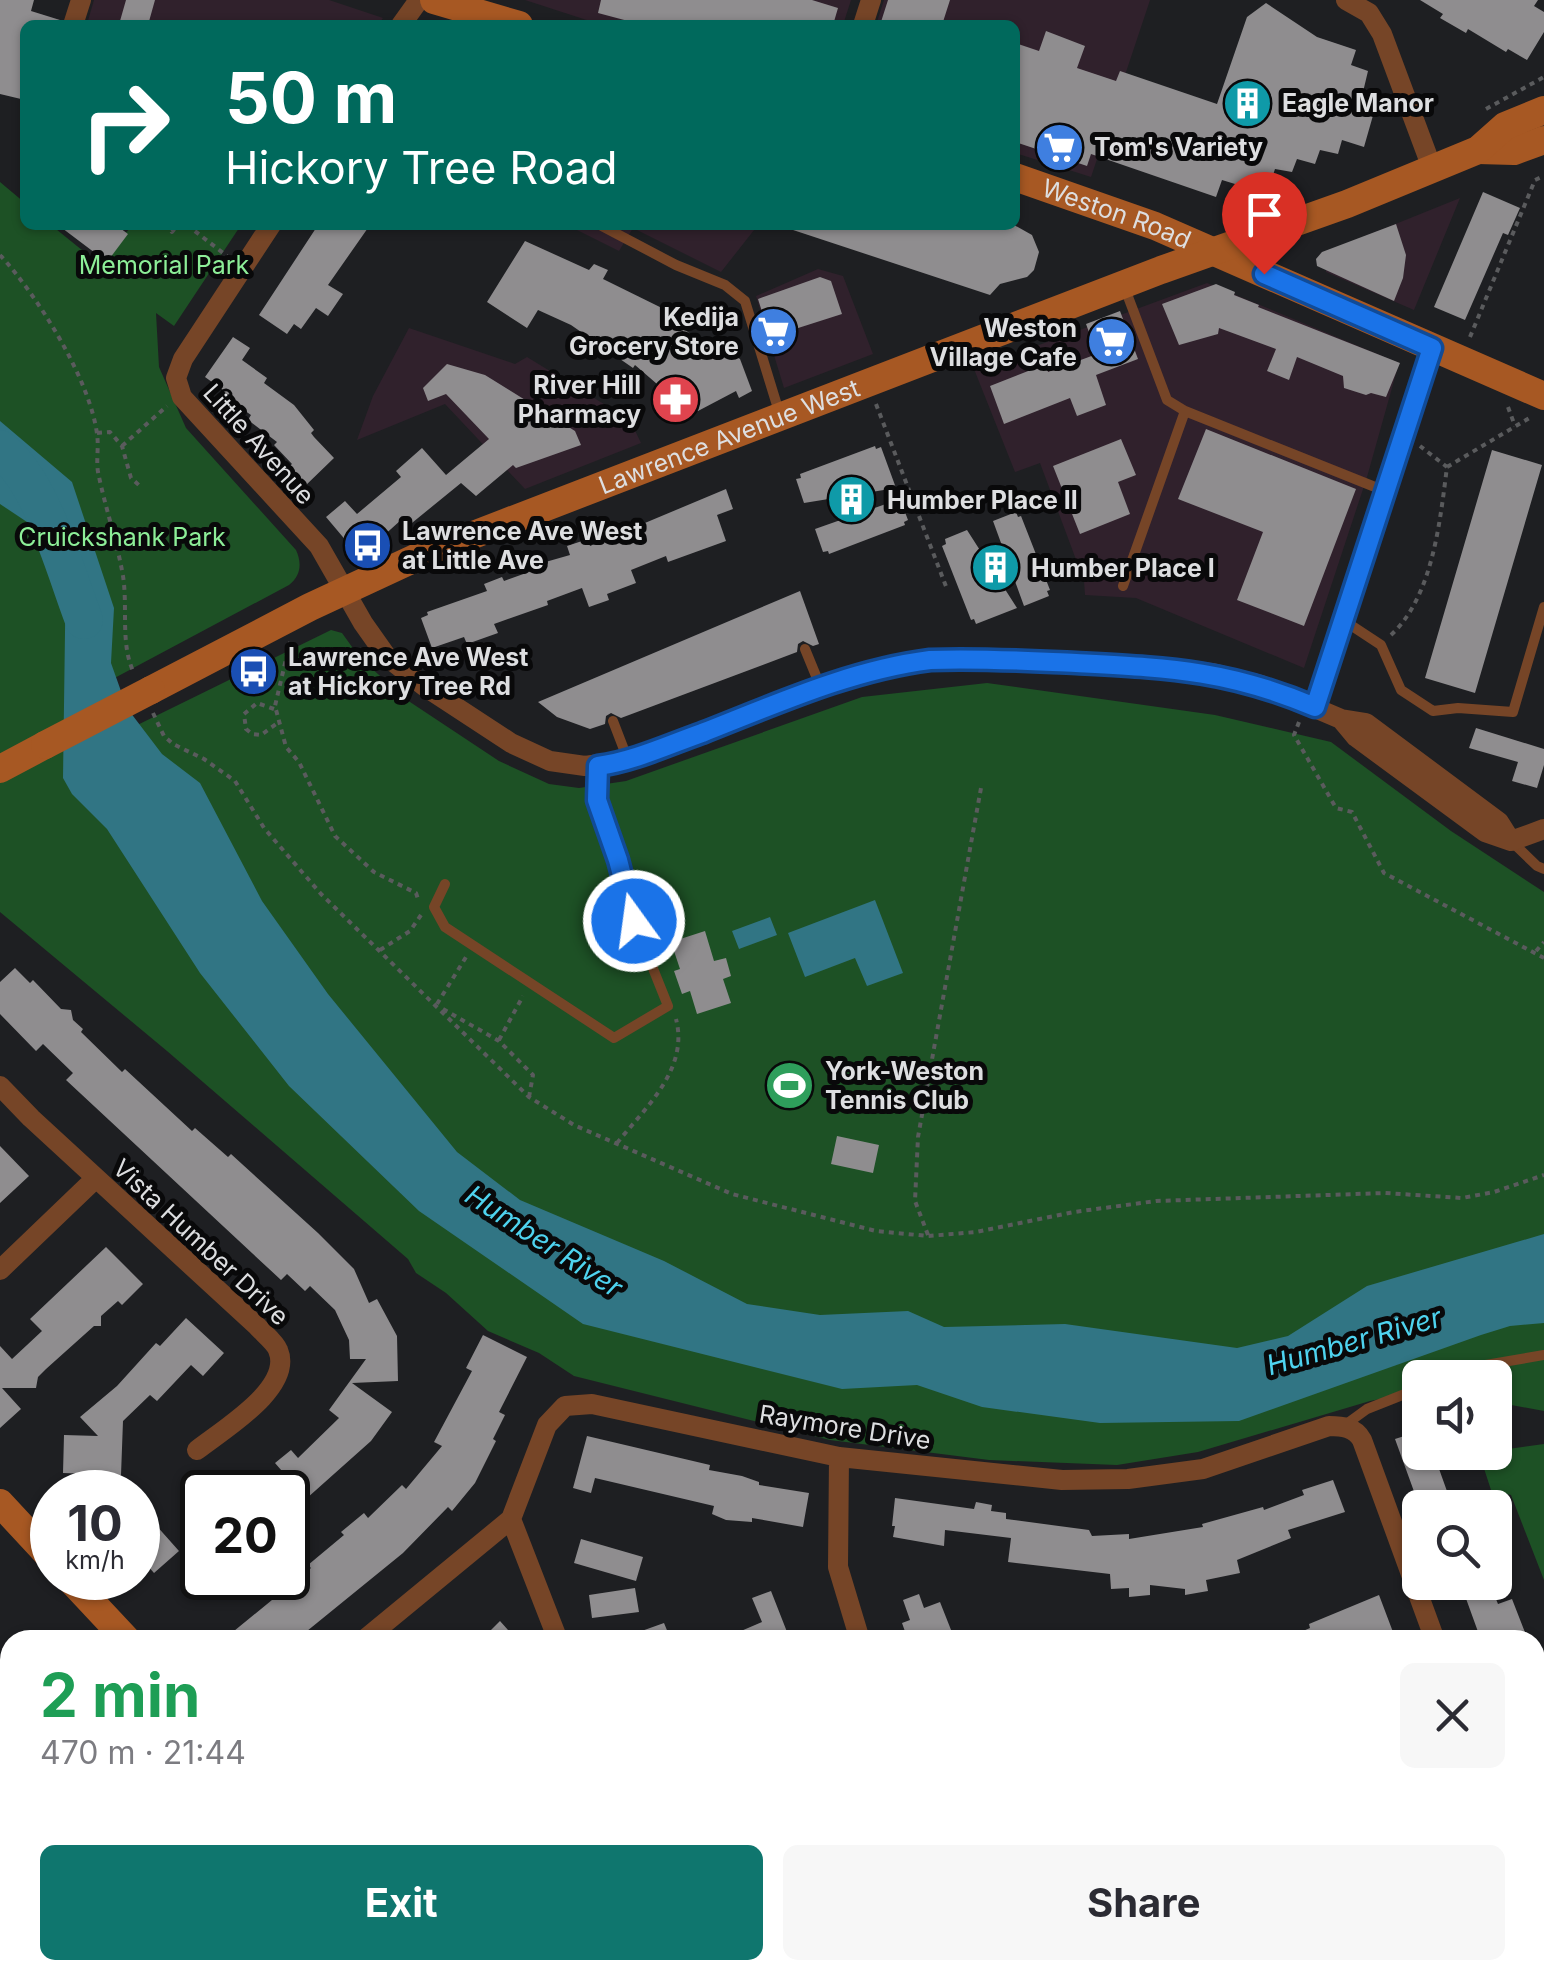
<!DOCTYPE html>
<html lang="en">
<head>
<meta charset="utf-8">
<style>
	:root { --surface:#fff; --page:#f7f7f7; --text:#2b2b33; --muted:#7c7c81; --accent:#0f766e }
	body { margin:0; font-family:Inter,sans-serif; background:var(--page); color:var(--text); height:100vh; display:flex; flex-direction:column; font-size:38px; white-space:nowrap }
	* { box-sizing:border-box; margin:0 }
	p { font-size:32px; color:var(--muted) }
	.icon { flex:none; width:55px; height:55px; fill:none; stroke:currentColor; stroke-width:2; stroke-linecap:round; stroke-linejoin:round }
	.map { position:relative; flex:1; overflow:hidden }
	.sheet { position:absolute; left:0px; top:1630px; width:1545px; height:350px; display:flex; flex-direction:column; background:var(--surface); border-radius:30px 30px 0 0; box-shadow:0 2px 8px #0004 }
	.sheet>* { flex:none }
	.guide { position:absolute; left:20px; top:20px; width:1000px; height:210px; border-radius:15px; box-shadow:0 2px 8px #0004; background:#00695c; color:#fff; overflow:hidden }
	.buttons { position:absolute; left:1402px; top:1360px; display:grid; gap:20px }
	.buttons a { display:grid; place-items:center; width:110px; height:110px; border-radius:15px; background:var(--surface); box-shadow:0 2px 8px #0004; font-size:50px }
	.speed { position:absolute; left:30px; top:1470px; display:flex; gap:20px; font-size:50px; font-weight:700; text-align:center }
	.speed>* { display:grid; place-content:center; width:130px; height:130px; border-radius:50%; background:var(--surface); box-shadow:0 2px 8px #0004; line-height:1 }
	.speed small { font-size:25px; font-weight:400 }
	.speed .limit { border:5px solid #111; border-radius:15px; background:#fff; color:#111 }
	.pin { position:absolute; display:grid; place-items:center; width:85px; height:85px; color:#fff; margin:-102px -42px; border-radius:50% 50% 50% 0; rotate:-45deg; box-shadow:0 0 10px #0007 }
	.pin .icon { rotate:45deg }
	.me { position:absolute; width:110px; margin:-55px; rotate:346deg; stroke-linejoin:round; filter:drop-shadow(0 0 8px #0008) }
	.turn { display:flex; align-items:center; gap:35px; height:210px; padding:0 40px; font-size:45px }
	.turn .icon { width:130px; height:130px; stroke-width:2.5 }
	.turn b { display:block; font-size:70px; line-height:85px }
	.round { display:grid; place-items:center; flex:none; width:105px; height:105px; border-radius:15px; background:var(--page) }
	.summary { display:flex; align-items:center; justify-content:space-between; height:170px; padding:0 40px }
	h1 { font-size:60px; font-weight:700; line-height:75px; color:#1e9e55 }
	.button { display:flex; gap:20px; margin-top:auto; padding:20px 40px }
	.button a { flex:1; height:115px; border-radius:15px; background:var(--accent); color:#fff; font-size:40px; font-weight:700; line-height:115px; text-align:center }
	.button a+a { background:var(--page); color:var(--text) }
	.map>svg:first-child { display:block }
	.commercial { fill:#30212c }
	.green { fill:#1d5125 }
	.water { fill:#317584 }
	.lines { fill:none; stroke-linecap:round; stroke-linejoin:round }
	.river { stroke:#317584; stroke-width:38 }
	.building { fill:#8f8d8f }
	.path { stroke:#5a5b5d; stroke-width:4; stroke-dasharray:5 5; stroke-linecap:butt }
	.service { stroke:#764527; stroke-width:10 }
	.minor { stroke:#764527; stroke-width:20 }
	.secondary { stroke:#a75823; stroke-width:28 }
	.secondary-bridge { stroke:#a75823; stroke-width:28 }
	.route-casing { stroke:#114b97; stroke-width:25 }
	.route { stroke:#1a73e8; stroke-width:18 }
	.labels { text-anchor:middle; stroke-width:10; stroke-linejoin:round; paint-order:stroke }
	.poi-label { font-size:25px; font-weight:bold; fill:#dddee0; stroke:#09090a; text-anchor:start }
	.street-label { font-size:25px; fill:#dddee0; stroke:#09090a }
	.park-label { font-size:25px; fill:#8dee98; stroke:#09090a }
	.water-label { font-size:28px; font-style:italic; fill:#4ed3ef; stroke:#09090a }
</style>
</head>
<body>
<div class="map">
<svg width="1544" height="1980" viewBox="0 0 1544 1980">
	<rect width="100%" height="100%" fill="#1e1f22"/>
	<path class="commercial" d="M94,0H329L383,18L378,25H90L87,24Z
		M525,0H851L843,25H602Z
		M884,0H1150L1091,177L1015,153V25H876Z
		M1460,198L1414,310L1326,272V252Z
		M567,225H758L721,272L633,228L619,251Z
		M818,269L843,276L873,354L784,388L756,296Z
		M1207,283L1399,363L1367,477L1304,668L1136,598L1085,595L1084,581L1040,463L1015,472L974,369Z
		M409,328L515,364L527,357L630,420L641,443L525,489L445,404L357,440L373,396Z"/>
	<path class="green" d="M0,182L25,203V225H51L98,263L133,225H241L174,326L156,313L159,367L186,428L296,550C302,563 301,576 289,585L64,705V761L331,630L342,633L360,658L407,700L499,761L549,784L579,788L626,781L862,697L987,683L1215,715L1331,742L1451,831L1544,892V1411L1495,1402V1378H1420V1391L1370,1401L1198,1452L1117,1465L989,1460L830,1440L574,1376L539,1353L488,1331L446,1293L416,1273L408,1259L167,1051L0,912Z
		M1544,1444V1580L1511,1495L1491,1490L1479,1453Z"/>
	<path class="water" d="M0,421L72,482L114,608L111,663L127,708L162,754L200,783L262,901L328,994L457,1152L520,1200L664,1261L747,1304L820,1315L908,1311L944,1327L1065,1324L1237,1348L1288,1336L1367,1286L1544,1234V1323L1510,1326L1481,1335L1239,1421L1100,1423L982,1407L917,1385L842,1389L583,1324L419,1211L289,1086L200,973L107,829L72,794L63,778L66,559L57,542L0,504Z
		M875,900L903,973L867,986L855,958L805,977L788,933Z
		M770,917L777,935L739,949L732,931Z"/>
	<g class="lines">
		<path class="river" d="M0,449C42,481 65,571 84,620"/>
	</g>
	<path class="building" d="M0,0H34L31,11L60,20V25H25V79L21,99L0,94Z
		M126,0H155L148,25L120,21Z
		M601,0H812L838,8L833,25H643L598,13Z
		M888,0H950L942,25H880Z
		M1420,0H1538L1534,6L1544,12V32L1527,60L1508,49L1506,52L1468,29L1466,33L1440,18L1443,14Z
		M1266,3L1317,37L1356,50L1351,65L1368,71L1363,92L1378,98L1364,147L1342,140L1338,154L1320,150L1315,164L1297,159L1292,172L1275,169L1271,181L1251,178L1248,188L1222,180L1216,197L1091,154L1087,166L1015,142V43L1039,51L1046,31L1085,46L1077,68L1116,81L1120,71L1217,104L1247,17Z
		M1483,192L1520,208L1508,235L1503,233L1465,320L1434,307Z
		M1396,224L1406,255L1403,278L1394,301L1317,266L1316,259L1322,252Z
		M58,225H116L128,234L107,262Z
		M318,225H370L328,285L343,294L328,316L316,308L301,329L294,324L287,334L259,315Z
		M787,225H1014L1032,235L1039,252L1034,270L1027,277L1000,284L990,295L787,228Z
		M525,241L589,270L594,264L608,270L603,279L670,312L665,318L677,322L704,347L708,338L740,359L752,391L739,398L736,391L698,411L666,410L657,384L635,365L633,368L571,325L538,310L527,328L487,302Z
		M820,277L831,281L842,314L770,337L758,299Z
		M1216,284L1235,292L1234,295L1259,305L1258,307L1400,363L1386,397L1371,393L1366,395L1344,388L1343,376L1297,357L1289,380L1267,371L1276,349L1219,328L1218,334L1179,345L1162,304Z
		M1120,311L1138,359L1096,375L1106,405L1077,416L1070,398L1004,424L990,386L1046,364L1048,372L1097,354L1086,324Z
		M233,337L250,348L242,360L267,378L264,383L294,405L314,430L311,433L314,437L334,458L304,487L286,469L292,464L274,445L277,442L248,420L251,415L221,394L223,390L205,377Z
		M447,364L485,375L575,431L581,445L516,468L513,465L476,496L461,483L407,527L401,520L381,538L374,531L353,549L326,517L345,501L357,514L401,477L396,471L422,448L446,475L489,439L446,394L428,401L423,388Z
		M1206,429L1356,489L1304,626L1237,600L1263,532L1178,499Z
		M1121,439L1136,475L1118,482L1130,514L1080,534L1053,466Z
		M875,446L876,449L881,447L896,488L804,503L796,479L801,478L800,474Z
		M1492,450L1542,465L1475,693L1425,678Z
		M726,489L733,509L717,515L726,541L668,562L666,556L631,570L636,583L607,594L609,600L589,607L582,588L547,601L548,605L494,624L498,633L467,644L464,637L432,648L421,618L428,615L427,612L487,591L484,584L502,577L504,581L543,567L542,563L570,555L567,546L588,539L590,546Z
		M900,499L908,520L904,522L905,525L829,554L828,551L823,552L815,529Z
		M1016,512L1018,517L1021,516L1050,590L1047,591L1049,596L1024,606L993,521Z
		M967,530L1017,608L976,624L974,619L971,620L942,546L946,544L945,539Z
		M800,591L819,644L813,646L803,641L798,644L797,652L621,718L611,713L606,716L605,724L590,729L557,717L538,702Z
		M1476,728L1544,749V765L1537,788L1512,781L1518,762L1469,748Z
		M705,931L714,961L726,958L731,976L723,979L731,1003L697,1014L690,991L682,994L674,971L680,969L671,942Z
		M15,968L30,983L33,980L61,1009L71,1010L73,1020L83,1029L81,1032L122,1072L125,1069L192,1131L195,1128L228,1157L231,1154L318,1233L354,1269L369,1303L377,1299L397,1336L398,1381L352,1383L392,1412L371,1441L288,1515V1492H271L288,1478L275,1463L291,1450L298,1458L339,1418L329,1410L366,1359H350L349,1340L335,1310L310,1286L305,1291L287,1274L281,1280L66,1080L73,1073L43,1044L36,1051L0,1014V982Z
		M837,1136L879,1145L873,1173L831,1164Z
		M0,1146L29,1176L0,1203Z
		M106,1247L143,1284L122,1305L118,1301L101,1316V1326H94L46,1369L38,1377L36,1388H2L21,1409L0,1428V1346L12,1359L42,1331L30,1319Z
		M186,1318L224,1353L203,1376L191,1365L157,1401L150,1395L123,1421L121,1475L63,1473L64,1435L98,1436L80,1417L117,1386L156,1343L160,1346Z
		M483,1335L527,1357L499,1412L505,1415L493,1439L496,1441L475,1483L452,1511L448,1507L403,1553L296,1640H223L311,1568L308,1565L344,1535L341,1532L364,1513L368,1518L402,1485L406,1489L442,1446L434,1442L472,1371L466,1368Z
		M1420,1431V1452H1433L1453,1508H1420L1395,1439Z
		M587,1436L710,1465L709,1470L742,1476L759,1482V1485L809,1493L803,1527L752,1518V1522L726,1520L712,1514L714,1506L595,1478L591,1493L573,1488Z
		M1333,1480L1345,1512L1288,1530L1291,1538L1237,1560L1240,1573L1206,1580L1208,1591L1185,1595V1589L1150,1585V1595L1129,1597V1588L1111,1589L1110,1574L1008,1562L1011,1538L945,1530L944,1546L893,1537L895,1526H892L895,1498L974,1509L976,1502L992,1505L991,1511L1006,1513V1519L1089,1530L1092,1536L1129,1534V1539L1203,1527L1202,1524L1263,1507L1264,1510L1304,1495L1302,1490Z
		M138,1505L179,1551L154,1573L138,1555Z
		M190,1511H202V1576L185,1575Z
		M581,1539L643,1557L636,1581L574,1563Z
		M1460,1582H1489L1498,1604L1512,1599L1528,1640H1481Z
		M635,1588L639,1612L592,1618L589,1595Z
		M771,1591L789,1637L780,1640H720L762,1622L752,1598Z
		M919,1594L924,1608L940,1602L955,1640H908L902,1623L910,1620L903,1600Z
		M1379,1595L1396,1640H1282L1310,1628L1309,1624Z
		M500,1621L517,1640H481Z
		M664,1623L671,1640H623L622,1638Z"/>
	<g class="lines">
		<path class="path" d="M1486,109L1544,77
			M163,225L172,232L178,225
			M187,225L227,256
			M0,255C37,295 90,379 97,434C99,447 96,460 98,472C105,507 117,541 123,576C128,608 120,645 134,673
			M1470,337L1535,180L1544,176
			M876,404L947,589
			M1508,407L1515,426
			M97,433L110,432L122,446L131,478L141,487
			M122,446L167,406
			M1447,467L1531,417
			M1391,635C1433,596 1440,521 1447,467L1420,446
			M290,642L275,706L286,747L299,762L335,836L374,872L416,893L419,902
			M274,709L257,703L244,714L246,729L252,734L261,735L279,722
			M153,713L164,736L173,744L204,759L235,781L264,828L321,894L529,1097L574,1125L732,1194L876,1231L928,1236L976,1232L1074,1212L1156,1201L1385,1193L1462,1198L1494,1192L1544,1175
			M1299,722L1294,735L1336,808L1352,812L1384,873L1544,958
			M380,950L410,931L421,915
			M1536,951L1544,942
			M437,1004L466,957
			M443,1009L499,1041L533,1075L529,1097
			M499,1040L523,996
			M617,1143C646,1107 689,1069 676,1019
			M928,1235L915,1201L918,1137L981,788"/>
		<path class="service" d="M600,225L676,265L725,285L745,301L780,415
			M1124,286L1167,400L1185,411
			M1123,586L1185,411L1385,491
			M1343,620L1381,645L1401,690L1433,711L1458,708L1513,712L1544,607
			M805,649L821,688
			M613,721L628,760
			M1511,841L1537,866L1544,869
			M445,884L434,907L445,927L614,1038L668,1006L634,921L618,859L597,800L598,766
			M1448,1378L1474,1367L1544,1355
			M1345,1425L1367,1409L1420,1388
			M250,1970L253,1974L263,1970"/>
		<path class="minor" d="M1346,0L1369,13L1382,34L1432,168
			M73,25L81,0
			M401,25L419,0
			M863,25L871,0
			M271,225L183,359L176,378L182,397L319,546L363,623L387,657L424,686L511,743L550,761L585,766L628,760L842,680L899,664L931,660L1094,664L1212,673L1261,685L1341,719L1366,723L1499,822L1511,841
			M1315,707L1432,348
			M1341,719L1356,737L1485,832L1511,841L1544,829
			M0,1086L31,1118L257,1326C263,1333 275,1342 278,1350C294,1388 222,1430 197,1450
			M0,1270L96,1178
			M839,1457L838,1567L860,1640
			M511,1519L558,1640
			M364,1640L511,1519L547,1425L565,1406L592,1404L839,1457L1062,1480L1128,1479L1203,1469L1329,1426C1342,1426 1355,1427 1362,1440L1435,1640
			M0,1732L10,1729
			M980,1970L984,1980
			M623,1980L644,1970
			M1436,1980L1460,1970"/>
		<g class="secondary">
			<path d="M434,0L519,25"/>
			<path d="M1478,150L1514,151L1544,140"/>
			<path id="s1" d="M1015,177L1155,226L1544,396"/>
			<path id="s2" d="M151,690L310,607L424,554L1161,270L1347,204L1478,150L1505,126L1544,110"/>
			<path d="M0,769L45,745"/>
			<path d="M0,1503L52,1559"/>
			<path d="M69,1578L127,1640"/>
			<path d="M422,1970L431,1980"/>
		</g>
		<path class="secondary-bridge" d="M45,745L151,690"/>
	</g>
	<g class="lines">
		<defs>
			<path id="route" d="M634,921L618,860L597,800L598,766C634,761 668,745 702,733C776,704 851,670 930,660C979,658 1028,661 1076,663C1169,668 1228,670 1315,707L1432,348L1264,274"/>
		</defs>
		<use href="#route" class="route-casing"/>
		<use href="#route" class="route"/>
	</g>
	<defs>
		<symbol id="building-disc" viewBox="-11 -11 22 22"><circle r="9.5" fill="#0f9aa8" stroke="#09090a"/><path d="M-4-6H4V6H1V3H-1V6H-4ZM-2.5-4.3h1.7v1.8h-1.7ZM.8-4.3h1.7v1.8H.8ZM-2.5-1h1.7V.8h-1.7ZM.8-1h1.7V.8H.8Z" fill="#fff"/></symbol>
		<symbol id="supermarket-disc" viewBox="-11 -11 22 22"><circle r="9.5" fill="#3f7fe0" stroke="#09090a"/><path d="M-6-5.5h2.5l.6 2H6L4.5 2H-2.5L-4.4-4H-6ZM-1.5 3.2a1.3 1.3 0 1 0 .1 0ZM3 3.2a1.3 1.3 0 1 0 .1 0Z" fill="#fff"/></symbol>
		<symbol id="pharmacy-disc" viewBox="-11 -11 22 22"><circle r="9.5" fill="#e0444e" stroke="#09090a"/><path d="M-2-6h4v4h4v4h-4v4h-4v-4h-4v-4h4Z" fill="#fff"/></symbol>
		<symbol id="bus-disc" viewBox="-11 -11 22 22"><circle r="9.5" fill="#1a4fb4" stroke="#09090a"/><path d="M-5-6H5V4H4V6H2V4H-2V6H-4V4H-5ZM-3.5-4V0h7V-4ZM-3.5 1.2v1.5H-2V1.2ZM2 1.2v1.5H3.5V1.2Z" fill="#fff"/></symbol>
		<symbol id="stadium-disc" viewBox="-11 -11 22 22"><circle r="9.5" fill="#2e9e5b" stroke="#09090a"/><path d="M0-5a6.5 5 0 1 0 0 10a6.5 5 0 1 0 0-10ZM-3.5-1.8h7v3.6h-7Z" fill="#fff"/></symbol>
	</defs>
	<g fill-rule="evenodd">
		<use href="#building-disc" x="1220" y="76" width="55" height="55"/>
		<use href="#supermarket-disc" x="1032" y="120" width="55" height="55"/>
		<use href="#supermarket-disc" x="746" y="304" width="55" height="55"/>
		<use href="#supermarket-disc" x="1084" y="314" width="55" height="55"/>
		<use href="#pharmacy-disc" x="648" y="372" width="55" height="55"/>
		<use href="#building-disc" x="824" y="472" width="55" height="55"/>
		<use href="#bus-disc" x="340" y="518" width="55" height="55"/>
		<use href="#building-disc" x="968" y="540" width="55" height="55"/>
		<use href="#bus-disc" x="226" y="644" width="55" height="55"/>
		<use href="#stadium-disc" x="762" y="1058" width="55" height="55"/>
	</g>
	<g class="labels">
		<g class="poi-label">
			<text x="1282" y="112">Eagle Manor</text>
			<text x="1094" y="156">Tom's Variety</text>
			<text x="739" y="326" text-anchor="end">Kedija<tspan x="739" dy="29">Grocery Store</tspan></text>
			<text x="1077" y="337" text-anchor="end">Weston<tspan x="1077" dy="29">Village Cafe</tspan></text>
			<text x="641" y="394" text-anchor="end">River Hill<tspan x="641" dy="29">Pharmacy</tspan></text>
			<text x="887" y="509">Humber Place II</text>
			<text x="402" y="540">Lawrence Ave West<tspan x="402" dy="29">at Little Ave</tspan></text>
			<text x="1031" y="577">Humber Place I</text>
			<text x="288" y="666">Lawrence Ave West<tspan x="288" dy="29">at Hickory Tree Rd</tspan></text>
			<text x="825" y="1080">York-Weston<tspan x="825" dy="29">Tennis Club</tspan></text>
		</g>
		<g class="street-label">
			<text dy="9" stroke="none"><textPath href="#s1" startOffset="108">Weston Road</textPath></text>
			<text dy="9" stroke="none"><textPath href="#s2" startOffset="632">Lawrence Avenue West</textPath></text>
			<text transform="translate(259 444) rotate(48)" y="9">Little Avenue</text>
			<text transform="translate(201 1242) rotate(43)" y="9">Vista Humber Drive</text>
			<text transform="translate(845 1427) rotate(9)" y="9">Raymore Drive</text>
		</g>
		<g class="park-label">
			<text x="164" y="274">Memorial Park</text>
			<text x="122" y="546">Cruickshank Park</text>
		</g>
		<g class="water-label">
			<text transform="translate(544 1241) rotate(33)" y="10">Humber River</text>
			<text transform="translate(1354 1341) rotate(-16)" y="10">Humber River</text>
		</g>
	</g>
</svg>
<div class="buttons">
<a><svg class="icon" aria-label="sound" viewBox="0 0 24 24"><path d="M4 9h4l5-4v14l-5-4H4zM17 9q2 3 0 6"/></svg></a>
<a><svg class="icon" aria-label="search" viewBox="0 0 24 24"><circle cx="10" cy="10" r="6"/><path d="M15 15l6 6"/></svg></a>
</div>
<div class="speed"><div>10<small>km/h</small></div><div class="limit">20</div></div>
<div class="pin" style="left:1264px;top:274px;background:#d93025"><svg class="icon" aria-label="arrive" viewBox="0 0 24 24"><path d="M6 21V4h12l-3 4 3 4H6"/></svg></div>
<svg class="me" style="left:634px;top:921px" viewBox="-20 -20 40 40"><circle r="17" fill="#1a73e8" stroke="#fff" stroke-width="3"/><path d="M0-11L8 9 0 5-8 9z" fill="#fff"/></svg>
<div class="guide">
<div class="turn"><svg class="icon" aria-label="right" viewBox="0 0 24 24"><path d="M7 20v-9h11M14 6l5 5-5 5"/></svg><div><b>50 m</b>Hickory Tree Road</div></div>
</div>
<section class="sheet">
<div class="summary"><div><h1>2 min</h1><p>470 m · 21:44</p></div><a class="round"><svg class="icon" aria-label="close" viewBox="0 0 24 24"><path d="M6 6l12 12M18 6L6 18"/></svg></a></div>
<div class="button"><a>Exit</a><a>Share</a></div>
</section>
</div>
</body>
</html>
